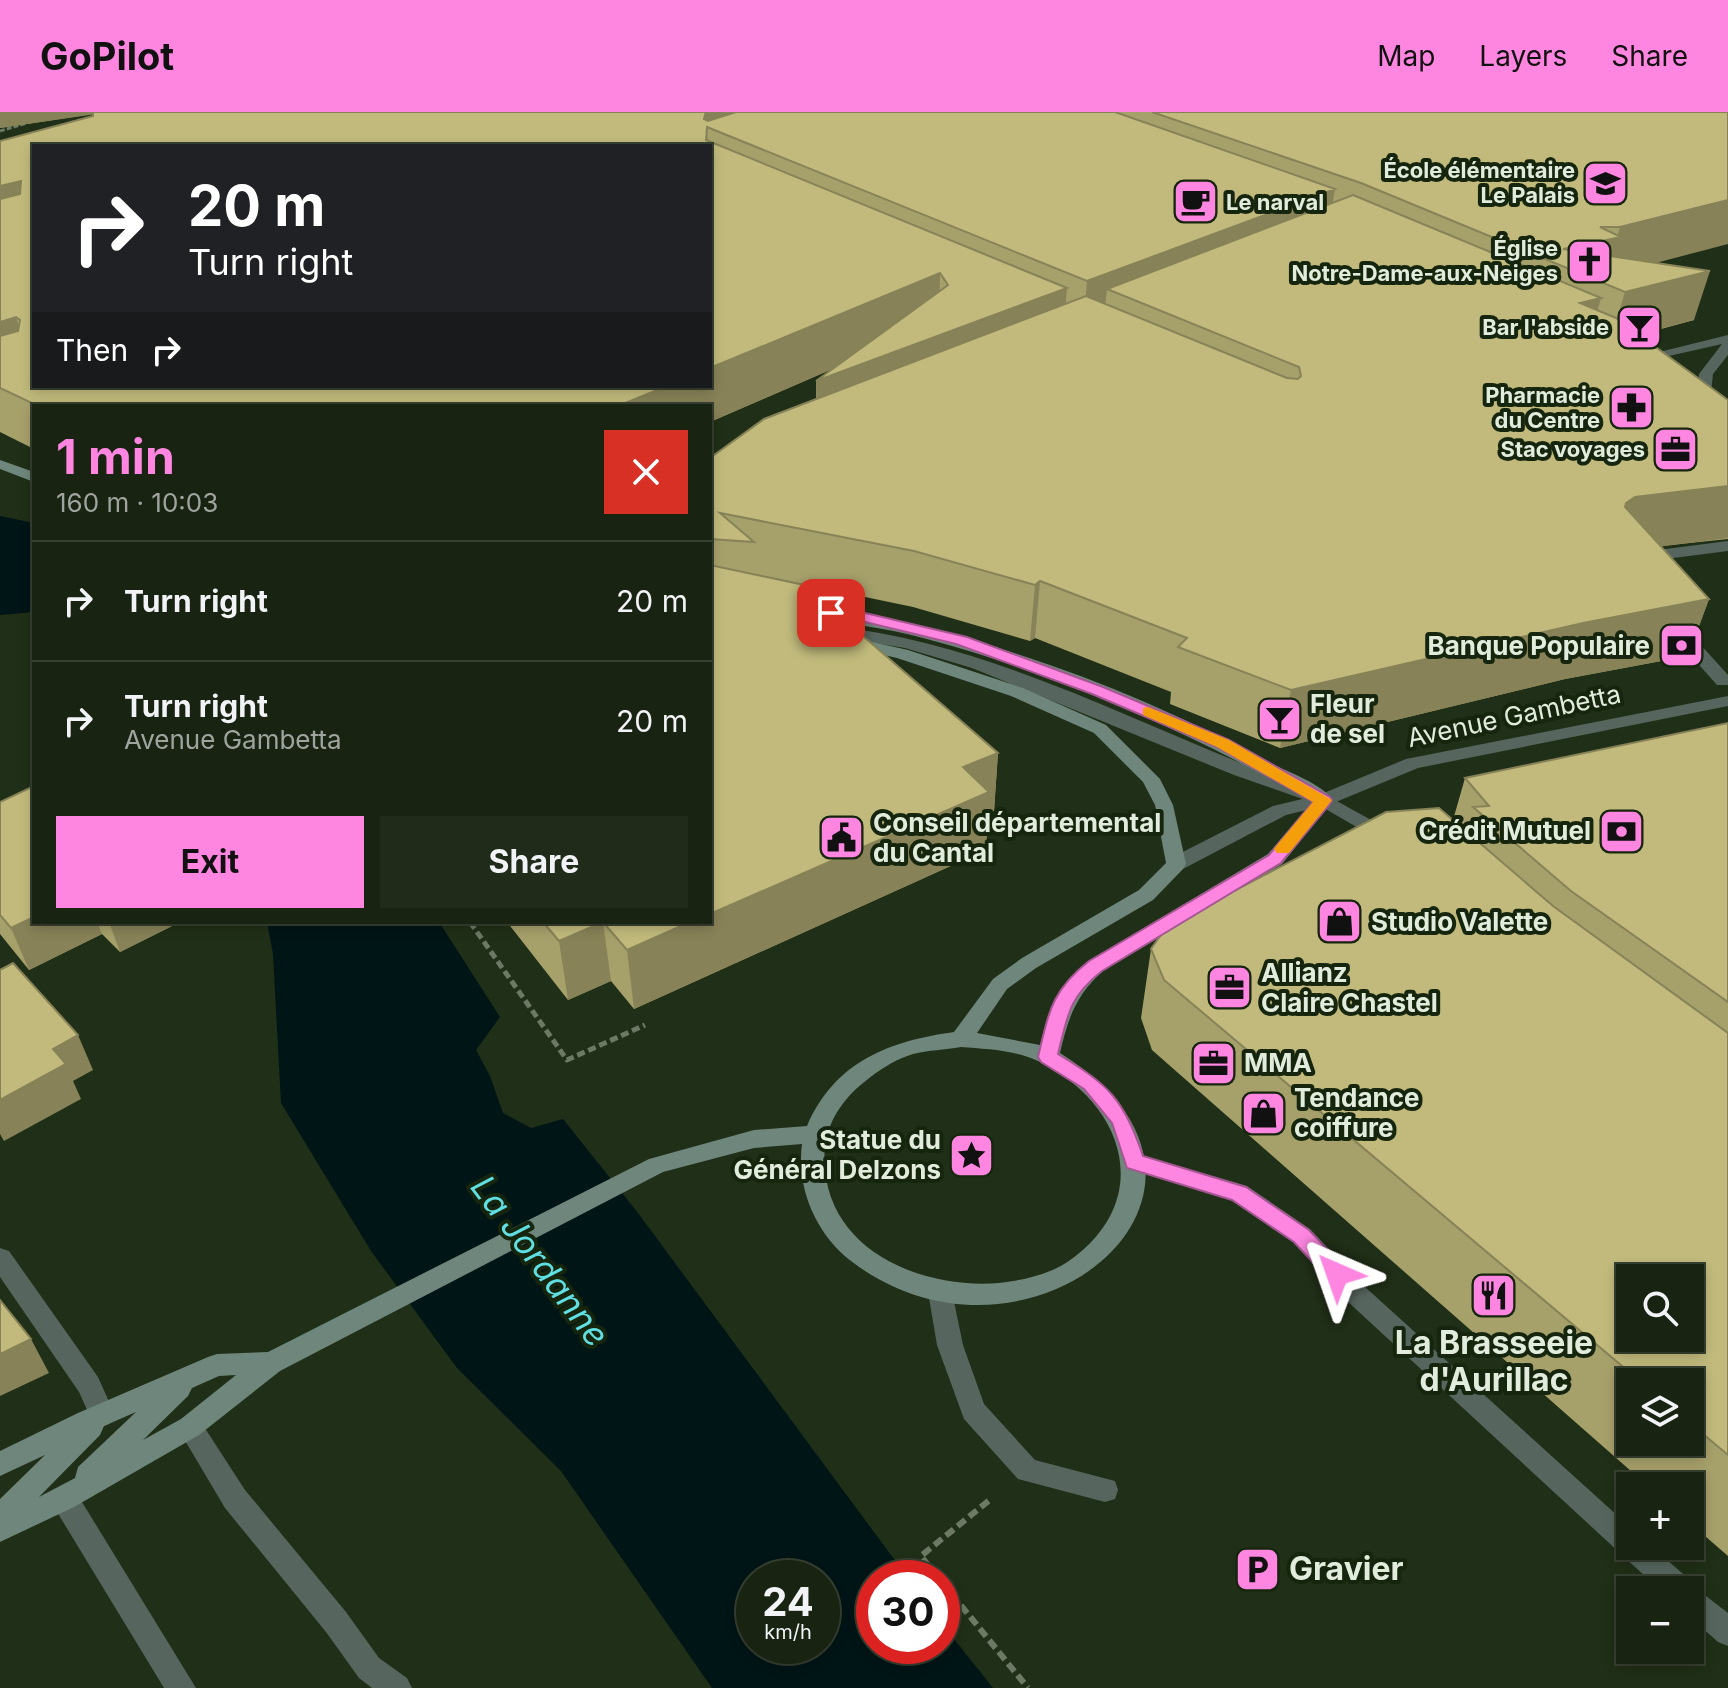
<!DOCTYPE html>
<html lang="en">
<head>
<meta charset="utf-8">
<style>
	:root { --surface:#182311; --page:#212b1a; --text:#f1f3f6; --muted:#9fa49f; --line:#364031; --accent:#fe86e1 }
	body { margin:0; font-family:Inter,sans-serif; background:var(--page); color:var(--text); height:100vh; display:flex; flex-direction:column; font-size:30px; white-space:nowrap }
	* { box-sizing:border-box; margin:0 }
	p { font-size:26px; color:var(--muted) }
	.icon { flex:none; width:44px; height:44px; fill:none; stroke:currentColor; stroke-width:2; stroke-linecap:round; stroke-linejoin:round }
	.map { position:relative; flex:1; overflow:hidden }
	.details { position:absolute; left:32px; top:292px; width:680px; height:520px; display:flex; flex-direction:column; background:var(--surface); border-radius:0px; box-shadow:0 4px 12px #0003,0 0 0 2px var(--line) }
	.details>* { flex:none }
	.hud { position:absolute; left:32px; top:32px; width:680px; height:244px; border-radius:0px; box-shadow:0 4px 12px #0003,0 0 0 2px var(--line); background:#202124; color:#fff; overflow:hidden }
	.tools { position:absolute; left:1616px; top:1152px; display:grid; gap:16px }
	.tools a { display:grid; place-items:center; width:88px; height:88px; border-radius:0px; background:var(--surface); box-shadow:0 4px 12px #0003,0 0 0 2px var(--line); font-size:40px }
	.speed { position:absolute; left:736px; top:1448px; display:flex; gap:16px; font-size:40px; font-weight:700; text-align:center }
	.speed>* { display:grid; place-content:center; width:104px; height:104px; border-radius:50%; background:var(--surface); box-shadow:0 4px 12px #0003,0 0 0 2px var(--line); line-height:1 }
	.speed small { font-size:20px; font-weight:400 }
	.speed .limit { border:12px solid #d22; background:#fff; color:#111 }
	.pin { position:absolute; display:grid; place-items:center; width:68px; height:68px; color:#fff; margin:-34px; border-radius:16px; box-shadow:0 4px 12px #0006 }
	.me { position:absolute; width:88px; margin:-44px; rotate:317deg; stroke-linejoin:round; filter:drop-shadow(0 0 6px #0008) }
	.turn { display:flex; align-items:center; gap:28px; height:168px; padding:0 24px; font-size:36px }
	.turn .icon { width:104px; height:104px; stroke-width:2.5 }
	.turn b { display:block; font-size:56px; line-height:68px }
	.then { display:flex; align-items:center; height:76px; padding:0 24px; background:#0003; gap:16px; font-size:30px }
	.round { display:grid; place-items:center; flex:none; width:84px; height:84px; border-radius:0px; background:var(--page) }
	.summary { display:flex; align-items:center; justify-content:space-between; height:136px; padding:0 24px }
	h1 { font-size:48px; font-weight:700; line-height:60px; color:var(--accent) }
	.action { display:flex; gap:16px; margin-top:auto; padding:16px 24px }
	.action a { flex:1; height:92px; border-radius:0px; background:var(--accent); color:#111; font-size:32px; font-weight:700; line-height:92px; text-align:center }
	.action a+a { background:var(--page); color:var(--text) }
	ul { padding:0; list-style:none }
	li { display:flex; align-items:center; gap:24px; height:120px; padding:0 24px; border-top:2px solid var(--line) }
	li div { flex:1 }
	li b { display:block; font-size:30px }
	li em { font-style:normal }
	header { display:flex; align-items:center; gap:48px; box-sizing:border-box; height:112px; padding:0 40px; background:var(--accent); color:#111 }
	header strong { font-size:38px }
	nav { display:flex; gap:44px; margin-inline-start:auto; font-size:28px }
	.map>svg:first-child { display:block }
	.water { fill:#001516; fill-rule:evenodd }
	.lines { fill:none; stroke-linecap:round; stroke-linejoin:round }
	.path-far2 { stroke:#6c7964; stroke-width:3; stroke-dasharray:5 2; stroke-linecap:butt }
	.path-far1 { stroke:#6c7964; stroke-width:5; stroke-dasharray:8 4; stroke-linecap:butt }
	.path { stroke:#6c7964; stroke-width:6; stroke-dasharray:10 5; stroke-linecap:butt }
	.service { fill:#56655e; fill-rule:evenodd }
	.pedestrian { fill:#56655e; fill-rule:evenodd }
	.minor { fill:#56655e; fill-rule:evenodd }
	.tertiary { fill:#56655e; fill-rule:evenodd }
	.secondary { fill:#6e867b; fill-rule:evenodd }
	.wall { fill:#a6a06b; fill-rule:evenodd }
	.shaded-wall { fill:#878257 }
	.building { fill:#c1ba7c; stroke:#878257; stroke-width:2; fill-rule:evenodd }
	.route { fill:#fe86e1; stroke:#a55792; stroke-width:2 }
	.slow { fill:#f59e0b }
	.labels { text-anchor:middle; stroke-width:8; stroke-linejoin:round; paint-order:stroke }
	.far-poi-label { font-size:22px; font-weight:bold; fill:#e2ecdc; stroke:#16250d; text-anchor:end }
	.poi-label { font-size:26px; font-weight:bold; fill:#e2ecdc; stroke:#16250d; text-anchor:start }
	.street-label { font-size:26px; fill:#e2ecdc; stroke:#16250d }
	.near-poi-label { font-size:32px; font-weight:bold; fill:#e2ecdc; stroke:#16250d }
	.near-water-label { font-size:34px; font-style:italic; fill:#60dfe3; stroke:#16250d }
</style>
</head>
<body>
<header>
<strong>GoPilot</strong>
<nav><a>Map</a><a>Layers</a><a>Share</a></nav>
</header>
<div class="map">
<svg width="1728" height="1576" viewBox="0 0 1728 1576">
	<rect width="100%" height="100%" fill="#202f17"/>
	<path class="water" d="M0,404L34,411V500L0,503Z
		M267,810H439L500,905L476,938L490,964L503,1001L531,1016L563,1007L638,1101L908,1466H874V1534H942V1512L993,1576H712L561,1359L457,1256L371,1139L281,991L273,842ZM754,1466H822V1534H754Z"/>
	<g class="lines">
		<path class="path-far2" d="M0,19L27,11"/>
		<path class="path-far1" d="M470,810L567,948L645,913"/>
		<path class="path" d="M938,1466L921,1444L992,1386
			M942,1470L1028,1576"/>
		<path class="service" d="M832,514C1004,532 1159,626 1321,681L1323,685L1314,691L1234,663L972,556L905,536L826,523L824,519L826,515Z
			M940,1170L949,1173L952,1180L963,1233L984,1292L1035,1348L1115,1369L1118,1378L1115,1387L1105,1390L1018,1367L964,1307L937,1233L928,1180L931,1173Z
			M190,1303L199,1307L245,1378L346,1500L379,1546L407,1566L412,1576H372L359,1566L326,1520L225,1396L177,1315L181,1307Z
			M64,1374L74,1377L196,1576H164L54,1395L50,1386L54,1377Z"/>
		<path class="pedestrian" d="M1728,429V439L1642,450L1634,445L1642,440Z
			M1675,510L1681,511L1728,563V573H1717L1669,519L1667,515Z
			M1324,682L1393,720L1396,724L1393,728H1379L1317,692L1315,688Z"/>
		<path class="minor" d="M1134,1041L1247,1074L1310,1117L1364,1174L1630,1415V1434H1651L1690,1468L1693,1474L1728,1501V1534L1718,1530L1690,1505V1478H1660L1346,1188L1294,1131L1231,1088L1126,1056L1122,1050L1126,1044Z
			M0,1136L9,1139L98,1265L115,1303L111,1311L102,1315L93,1311L79,1280L0,1165Z"/>
		<path class="tertiary" d="M1728,223V243L1713,262L1710,291L1703,295L1696,291L1699,262L1722,232L1638,251L1631,247Z
			M1728,584V594L1418,656L1331,692L1286,703L1183,757L1176,759L1166,752L1169,747L1273,694L1319,683L1406,647Z"/>
		<path class="secondary" d="M0,348L34,360V370L0,357Z
			M809,494C969,515 1129,575 1271,651C1289,661 1321,671 1333,688L1282,752L1103,859C1076,883 1068,906 1060,941C1280,1078 1027,1284 851,1149C816,1122 796,1076 802,1032L754,1036L663,1060L280,1259L199,1323L74,1395L0,1430V1387L45,1343L0,1364V1339L78,1301L208,1245L217,1242L268,1240L649,1047L754,1018L807,1014C835,949 890,929 954,920L993,867L1022,846L1139,778L1166,751L1155,693L1143,670L1094,621L1011,584L897,546L844,534L842,530L844,526L850,525L908,538L1023,576L1106,613L1160,667L1173,693L1186,752L1183,757L1153,788L1036,856L1007,877L977,921L1040,933C1049,898 1061,873 1089,849L1268,742L1312,690C1191,620 1059,562 923,526C884,515 843,512 803,503L801,499ZM961,935C987,937 1015,938 1038,949C1122,989 1156,1084 1073,1146C1052,1162 1025,1168 999,1171C925,1177 833,1142 825,1058C822,1025 832,1000 856,977C872,963 892,948 913,942C928,938 945,938 961,935ZM236,1263L181,1307L143,1328L188,1284L192,1276L219,1264ZM136,1300L78,1355L75,1366L39,1385L100,1323L104,1314Z"/>
	</g>
	<path class="wall" d="M0,0H1728L1656,151L1694,208L1639,223L1728,288V427L1661,434L1709,487L1688,544L1565,567L1280,636L1170,592L1171,580L1035,526L1030,529L913,495L755,462L998,641L994,699L988,702L986,738L634,897L611,869L568,888L507,810H710V346L816,287V269L832,257L710,310V294H34V337L0,320V29L93,4V2L0,16ZM710,34V274H34Z
		M1728,611V1444L1690,1411V1374H1648L1152,938L1141,906L1151,837L1453,708L1465,666ZM1630,1270H1690V1330H1630Z
		M0,690L34,810H177L178,811L120,840L102,822L29,858L0,822Z"/>
	<path class="shaded-wall" d="M0,0H95L96,2L0,16Z
		M706,0H832L707,15L708,34H706L704,7Z
		M21,69L34,111L0,126V74Z
		M1335,77L1327,124L1107,177L1103,211L1083,219L1087,169Z
		M1728,88V132L1610,163L1563,137L1617,126L1620,115Z
		M1710,159L1694,208L1610,230L1625,180Z
		M940,161L939,211L710,310V294H618L667,274H710V256Z
		M1067,176L1063,226L817,322L816,269Z
		M1601,186L1587,236L1580,191Z
		M16,205L33,256L0,266V210Z
		M1728,374V426L1618,440L1626,391L1635,385Z
		M1040,469L1035,526L1030,529L1035,473Z
		M1709,487L1688,544L1565,567L1280,636L1291,578L1583,511Z
		M998,641L994,699L988,702L986,738L634,897L627,838L690,810H710V802L963,655Z
		M34,805V810H97L102,822L29,858L11,816Z
		M109,810H177L178,811L120,840Z
		M603,810L611,869L568,888L559,829Z
		M78,923L93,958L73,969L81,987L4,1029L0,1022V988L53,937Z
		M31,1227L49,1261L0,1284V1242Z"/>
	<path class="building" d="M93,0H706L704,7L708,9L736,0H1115L1335,77L1087,169L707,15L706,28L1067,176L816,269L948,173L940,161L710,256V34H34V274H667L618,294H38L0,276V224L18,219L20,208L16,205L0,210V87L20,82L21,69L0,74V29L93,4Z
		M1152,0H1728V88L1620,115H1600L1621,125L1563,137L1710,159L1625,180L1361,71Z
		M1353,83L1601,186L1580,191L1616,206L1728,288V374L1635,385L1626,391L1625,395L1709,487L1583,511L1291,578L1178,535L1187,526L1040,469L1035,473L914,439L720,401L754,430L710,427V346L764,307L1086,184L1287,266L1298,267L1301,264L1299,255L1107,177Z
		M710,453L804,473L998,641L963,655L989,680L710,802Z
		M1728,611V890L1571,779L1473,695L1489,694L1465,666Z
		M34,674V805L11,816L0,803V690Z
		M1439,696L1553,794L1728,921V1343L1690,1311V1270H1641L1164,868L1151,837L1168,813L1386,700ZM1630,1166H1690V1226H1630Z
		M543,810H690L627,838L603,810L559,829Z
		M13,851L78,923L53,937L66,952L0,988V858Z
		M0,1188L31,1227L0,1242Z"/>
	<path class="route" d="M831,497L861,500L967,525L1103,575L1229,628L1330,685L1332,688L1330,692L1281,751L1102,859C1069,885 1068,902 1058,942C1109,973 1124,987 1143,1044L1246,1075L1309,1118L1345,1156L1348,1162L1345,1169L1337,1171L1330,1169L1294,1130L1232,1088L1127,1056L1112,1011L1084,977L1041,950L1038,945C1049,900 1051,879 1089,849L1269,743L1313,690L1217,635L1092,582L956,532L861,509L825,505L823,501Z"/>
	<path class="slow" d="M1148,595L1229,628L1332,688L1289,741H1277L1274,737L1277,733L1313,690L1217,635L1143,603V596Z"/>
	<defs>
		<symbol id="school-square" viewBox="-11 -11 22 22"><rect x="-9" y="-9" width="18" height="18" rx="4" fill="#fe86e1" stroke="#16250d"/><path d="M0-5L7-2L0 1L-7-2ZM-4 1L0 2.5L4 1V4Q0 6-4 4Z" fill="#111"/></symbol>
		<symbol id="cafe-square" viewBox="-11 -11 22 22"><rect x="-9" y="-9" width="18" height="18" rx="4" fill="#fe86e1" stroke="#16250d"/><path d="M-5.5-4.5H6V0H3Q3 3.5 0 3.5H-2.5Q-5.5 3.5-5.5 0ZM3-3.2v2h1.7v-2ZM-6 4.5H4V6H-6Z" fill="#111"/></symbol>
		<symbol id="church-square" viewBox="-11 -11 22 22"><rect x="-9" y="-9" width="18" height="18" rx="4" fill="#fe86e1" stroke="#16250d"/><path d="M-1.2-6h2.4v3.5h3.3v2.4h-3.3V6h-2.4V-.1h-3.3v-2.4h3.3Z" fill="#111"/></symbol>
		<symbol id="bar-square" viewBox="-11 -11 22 22"><rect x="-9" y="-9" width="18" height="18" rx="4" fill="#fe86e1" stroke="#16250d"/><path d="M-6-5H6L.8 .8V4.5H3.5V6h-7V4.5H-.8V.8Z" fill="#111"/></symbol>
		<symbol id="pharmacy-square" viewBox="-11 -11 22 22"><rect x="-9" y="-9" width="18" height="18" rx="4" fill="#fe86e1" stroke="#16250d"/><path d="M-2-6h4v4h4v4h-4v4h-4v-4h-4v-4h4Z" fill="#111"/></symbol>
		<symbol id="office-square" viewBox="-11 -11 22 22"><rect x="-9" y="-9" width="18" height="18" rx="4" fill="#fe86e1" stroke="#16250d"/><path d="M-6-3h4V-5.5h4V-3h4V5H-6ZM-1-4.5V-3h2v-1.5ZM-6 0V1H6V0Z" fill="#111"/></symbol>
		<symbol id="bank-square" viewBox="-11 -11 22 22"><rect x="-9" y="-9" width="18" height="18" rx="4" fill="#fe86e1" stroke="#16250d"/><path d="M-6-4H6V4H-6ZM0-2.3a2.3 2.3 0 1 0 0 4.6a2.3 2.3 0 1 0 0-4.6Z" fill="#111"/></symbol>
		<symbol id="civic-square" viewBox="-11 -11 22 22"><rect x="-9" y="-9" width="18" height="18" rx="4" fill="#fe86e1" stroke="#16250d"/><path d="M-.6-6.5H3V-4.5H.6V-3L4-1V1h2V6H-6V1h2V-1L-.6-3ZM-1.2 2.5V6h2.4V2.5Z" fill="#111"/></symbol>
		<symbol id="shop-square" viewBox="-11 -11 22 22"><rect x="-9" y="-9" width="18" height="18" rx="4" fill="#fe86e1" stroke="#16250d"/><path d="M-5-2.5h2.3a2.7 3.5 0 0 1 5.4 0H5L5.5 6h-11ZM-1.5-2.5h3a1.5 2.3 0 0 0-3 0Z" fill="#111"/></symbol>
		<symbol id="sight-square" viewBox="-11 -11 22 22"><rect x="-9" y="-9" width="18" height="18" rx="4" fill="#fe86e1" stroke="#16250d"/><path d="M0-6L1.8-2.2L6-1.7L2.9 1.2L3.7 5.4L0 3.3L-3.7 5.4L-2.9 1.2L-6-1.7L-1.8-2.2Z" fill="#111"/></symbol>
		<symbol id="restaurant-square" viewBox="-11 -11 22 22"><rect x="-9" y="-9" width="18" height="18" rx="4" fill="#fe86e1" stroke="#16250d"/><path d="M-5-6h1v4h1v-4h1v4h1v-4h1v5L-1.5 .5V6h-2V.5L-5-1ZM5-6V6H3V1.5H1.5Q1.5-4 5-6Z" fill="#111"/></symbol>
		<symbol id="parking-square" viewBox="-11 -11 22 22"><rect x="-9" y="-9" width="18" height="18" rx="4" fill="#fe86e1" stroke="#16250d"/><path d="M-3.5-5.5H1a3.5 3.5 0 0 1 0 7H-1V5.5H-3.5ZM-1-3.4V-.6H.8a1.4 1.4 0 0 0 0-2.8Z" fill="#111"/></symbol>
	</defs>
	<g fill-rule="evenodd">
		<use href="#school-square" x="1580" y="46" width="51" height="51"/>
		<use href="#cafe-square" x="1170" y="64" width="51" height="51"/>
		<use href="#church-square" x="1564" y="124" width="51" height="51"/>
		<use href="#bar-square" x="1614" y="190" width="51" height="51"/>
		<use href="#pharmacy-square" x="1606" y="270" width="51" height="51"/>
		<use href="#office-square" x="1650" y="312" width="51" height="51"/>
		<use href="#bank-square" x="1656" y="508" width="51" height="51"/>
		<use href="#bar-square" x="1254" y="582" width="51" height="51"/>
		<use href="#bank-square" x="1596" y="694" width="51" height="51"/>
		<use href="#civic-square" x="816" y="700" width="51" height="51"/>
		<use href="#shop-square" x="1314" y="784" width="51" height="51"/>
		<use href="#office-square" x="1204" y="850" width="51" height="51"/>
		<use href="#office-square" x="1188" y="926" width="51" height="51"/>
		<use href="#shop-square" x="1238" y="976" width="51" height="51"/>
		<use href="#sight-square" x="946" y="1018" width="51" height="51"/>
		<use href="#restaurant-square" x="1468" y="1158" width="51" height="51"/>
		<use href="#parking-square" x="1232" y="1432" width="51" height="51"/>
	</g>
	<g class="labels">
		<g class="far-poi-label">
			<text x="1575" y="66">École élémentaire<tspan x="1575" dy="25">Le Palais</tspan></text>
			<text x="1226" y="98" text-anchor="start">Le narval</text>
			<text x="1558" y="144">Église<tspan x="1558" dy="25">Notre-Dame-aux-Neiges</tspan></text>
			<text x="1609" y="223">Bar l'abside</text>
			<text x="1600" y="291">Pharmacie<tspan x="1600" dy="25">du Centre</tspan></text>
			<text x="1645" y="345">Stac voyages</text>
		</g>
		<g class="poi-label">
			<text x="1650" y="543" text-anchor="end">Banque Populaire</text>
			<text x="1310" y="601">Fleur<tspan x="1310" dy="30">de sel</tspan></text>
			<text x="873" y="720">Conseil départemental<tspan x="873" dy="30">du Cantal</tspan></text>
			<text x="1591" y="728" text-anchor="end">Crédit Mutuel</text>
			<text x="1371" y="819">Studio Valette</text>
			<text x="1261" y="870">Allianz<tspan x="1261" dy="30">Claire Chastel</tspan></text>
			<text x="1244" y="960">MMA</text>
			<text x="1294" y="995">Tendance<tspan x="1294" dy="30">coiffure</tspan></text>
			<text x="941" y="1037" text-anchor="end">Statue du<tspan x="941" dy="30">Général Delzons</tspan></text>
		</g>
		<g class="street-label">
			<text transform="translate(1514 604) rotate(-12)" y="9">Avenue Gambetta</text>
		</g>
		<g class="near-poi-label">
			<text x="1494" y="1242">La Brasseeie<tspan x="1494" dy="37">d'Aurillac</tspan></text>
			<text x="1289" y="1468" text-anchor="start">Gravier</text>
		</g>
		<g class="near-water-label">
			<text transform="translate(540 1149) rotate(53)" y="12">La Jordanne</text>
		</g>
	</g>
</svg>
<div class="tools">
<a><svg class="icon" aria-label="search" viewBox="0 0 24 24"><circle cx="10" cy="10" r="6"/><path d="M15 15l6 6"/></svg></a>
<a><svg class="icon" aria-label="layers" viewBox="0 0 24 24"><path d="M12 4l9 5-9 5-9-5zM3 14l9 5 9-5"/></svg></a>
<a>+</a>
<a>−</a>
</div>
<div class="speed"><div>24<small>km/h</small></div><div class="limit">30</div></div>
<div class="pin" style="left:831px;top:501px;background:#d93025"><svg class="icon" aria-label="arrive" viewBox="0 0 24 24"><path d="M6 21V4h12l-3 4 3 4H6"/></svg></div>
<svg class="me" style="left:1337px;top:1162px" viewBox="-20 -20 40 40"><path d="M0-17L14 15 0 8-14 15z" fill="#fe86e1" stroke="#fff" stroke-width="4"/></svg>
<div class="hud">
<div class="turn"><svg class="icon" aria-label="right" viewBox="0 0 24 24"><path d="M7 20v-9h11M14 6l5 5-5 5"/></svg><div><b>20 m</b>Turn right</div></div>
<div class="then">Then<svg class="icon" aria-label="right" viewBox="0 0 24 24"><path d="M7 20v-9h11M14 6l5 5-5 5"/></svg></div>
</div>
<section class="details">
<div class="summary"><div><h1>1 min</h1><p>160 m · 10:03</p></div><a class="round" style="background:#d93025;color:#fff"><svg class="icon" aria-label="close" viewBox="0 0 24 24"><path d="M6 6l12 12M18 6L6 18"/></svg></a></div>
<ul>
<li><svg class="icon" aria-label="right" viewBox="0 0 24 24"><path d="M7 20v-9h11M14 6l5 5-5 5"/></svg><div><b>Turn right</b></div><em>20 m</em></li>
<li><svg class="icon" aria-label="right" viewBox="0 0 24 24"><path d="M7 20v-9h11M14 6l5 5-5 5"/></svg><div><b>Turn right</b><p>Avenue Gambetta</p></div><em>20 m</em></li>
</ul>
<div class="action"><a>Exit</a><a>Share</a></div>
</section>
</div>
</body>
</html>
